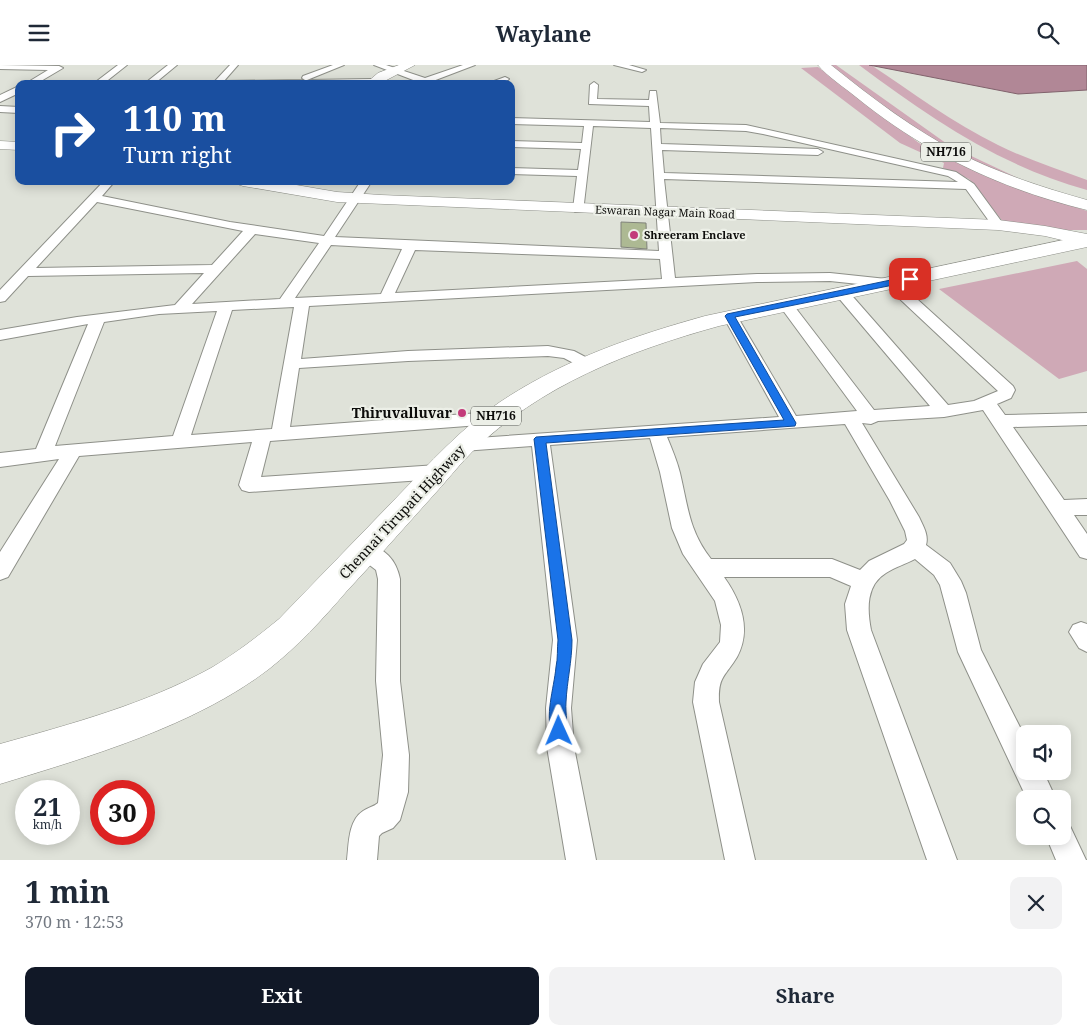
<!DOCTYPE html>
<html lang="en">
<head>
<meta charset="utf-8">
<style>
	:root { --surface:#fff; --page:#f2f2f3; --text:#1f2937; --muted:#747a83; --accent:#111827 }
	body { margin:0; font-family:"Noto Serif",serif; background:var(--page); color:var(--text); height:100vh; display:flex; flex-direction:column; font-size:19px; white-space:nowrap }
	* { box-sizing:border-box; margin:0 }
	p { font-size:16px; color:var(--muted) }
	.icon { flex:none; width:28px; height:28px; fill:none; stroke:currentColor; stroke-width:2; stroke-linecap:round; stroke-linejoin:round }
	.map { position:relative; height:795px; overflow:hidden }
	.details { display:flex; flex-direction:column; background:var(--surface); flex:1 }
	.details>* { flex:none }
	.guide { position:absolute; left:15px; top:15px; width:500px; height:105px; border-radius:10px; box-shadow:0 2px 12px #0003; background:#1a4fa0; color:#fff; overflow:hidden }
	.tools { position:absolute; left:1016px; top:660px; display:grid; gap:10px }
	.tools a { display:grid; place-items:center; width:55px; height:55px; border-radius:10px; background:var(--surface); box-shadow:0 2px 12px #0003; font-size:25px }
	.speed { position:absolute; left:15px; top:715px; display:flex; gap:10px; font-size:25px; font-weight:700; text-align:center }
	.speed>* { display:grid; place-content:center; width:65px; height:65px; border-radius:50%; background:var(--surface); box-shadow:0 2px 12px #0003; line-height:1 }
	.speed small { font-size:12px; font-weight:400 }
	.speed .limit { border:8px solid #d22; background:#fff; color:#111 }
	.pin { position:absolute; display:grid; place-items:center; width:42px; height:42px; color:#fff; margin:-21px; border-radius:10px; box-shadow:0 2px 8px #0006 }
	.me { position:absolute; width:55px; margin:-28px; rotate:359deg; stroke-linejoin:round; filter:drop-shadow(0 0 4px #0008) }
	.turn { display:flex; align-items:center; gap:18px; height:105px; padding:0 25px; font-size:22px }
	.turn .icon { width:65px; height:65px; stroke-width:2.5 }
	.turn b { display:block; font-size:35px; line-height:42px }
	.round { display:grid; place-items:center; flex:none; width:52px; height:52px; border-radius:10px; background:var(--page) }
	.head { display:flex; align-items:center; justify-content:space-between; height:85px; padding:0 25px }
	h1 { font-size:30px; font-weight:700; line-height:38px }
	.action { display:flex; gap:10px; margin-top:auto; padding:10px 25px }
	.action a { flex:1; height:58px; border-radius:10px; background:var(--accent); color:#fff; font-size:20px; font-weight:700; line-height:58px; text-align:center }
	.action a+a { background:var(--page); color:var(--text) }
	header { display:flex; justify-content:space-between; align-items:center; height:65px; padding:0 25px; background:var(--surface); font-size:22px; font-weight:700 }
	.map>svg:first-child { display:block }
	.green { fill:#cfa9b6 }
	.water { fill:#b18796; stroke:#80626c }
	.building { fill:#adb993; stroke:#80827a }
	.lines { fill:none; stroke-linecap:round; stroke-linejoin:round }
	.street-casing { stroke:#8e9089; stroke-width:2 }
	.secondary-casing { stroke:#8e9089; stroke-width:1 }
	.primary-casing { stroke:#8e9089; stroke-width:1 }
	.highway-casing { stroke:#8e9089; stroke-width:1 }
	.street { fill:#fff; fill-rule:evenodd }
	.secondary { fill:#fff; fill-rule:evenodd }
	.primary { fill:#fff; fill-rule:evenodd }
	.highway { fill:#fff; fill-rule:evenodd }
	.route { fill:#1a73e8; stroke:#114b97 }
	.poi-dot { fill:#c33b7a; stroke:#ecefe7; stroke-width:2 }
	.labels { text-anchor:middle; stroke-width:4.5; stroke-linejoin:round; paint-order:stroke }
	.far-street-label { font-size:11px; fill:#0c0c0a; stroke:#ecefe7 }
	.far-poi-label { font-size:11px; font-weight:bold; fill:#0c0c0a; stroke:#ecefe7; text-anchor:start }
	.shield { fill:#ecefe7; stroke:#4f504c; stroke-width:1 }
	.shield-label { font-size:12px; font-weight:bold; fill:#0c0c0a }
	.poi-label { font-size:14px; font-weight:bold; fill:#0c0c0a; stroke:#ecefe7; text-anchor:end }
	.street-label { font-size:14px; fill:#0c0c0a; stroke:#ecefe7 }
</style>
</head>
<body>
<header><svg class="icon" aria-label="menu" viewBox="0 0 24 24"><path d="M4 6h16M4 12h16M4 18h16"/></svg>Waylane<svg class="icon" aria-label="search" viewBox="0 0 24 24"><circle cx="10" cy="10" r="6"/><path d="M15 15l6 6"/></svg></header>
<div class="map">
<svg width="1087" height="795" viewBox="0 0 1087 795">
	<rect width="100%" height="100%" fill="#dfe2d9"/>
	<path class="green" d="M830,0H836L950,81L1018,113C993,104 966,94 943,81C903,58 867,28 830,0Z
		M859,0H871C912,27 953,58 998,80C1026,94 1057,104 1087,115V125C1000,101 930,53 859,0Z
		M818,2L919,78L985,111L1087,146V165H1064L1004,158L969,114L943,103L944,98L900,78L801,3Z
		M1077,196L1087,204V306L1059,314L939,224Z"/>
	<path class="water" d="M869,0H1087V25L1018,29Z"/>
	<path class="building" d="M621,157L646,158L647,184L621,182Z"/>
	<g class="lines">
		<defs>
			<path id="street" d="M0,0L59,1L63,3L36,19H25L48,5L0,4Z
				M118,0H127L103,19H93Z
				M168,0H177L154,19H144Z
				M230,0H238L224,16L305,15L302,13L303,11L333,0H344L307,15L373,14L377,17L376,19H168L172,16H215Z
				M374,0H386L425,13L463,0H475L433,16L439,19L421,18Z
				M614,0H629L646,5L642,7Z
				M505,12L509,14C503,20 494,19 486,19Z
				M594,17L598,20L597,34L649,35L650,26H656L660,58L746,60L956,107L974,119L1004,160L998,164L994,163L966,124L664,114L675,213L757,209L830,208L896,215L1013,321L1015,325L1011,333L997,339L1005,350L1087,348V360L1013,362L1064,435L1087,434V450H1074L1087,469V494L1080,492L983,345L944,352L878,356L871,359L862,358L919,452C923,461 929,470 926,480L950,498L961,516L966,528L981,585L1025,672V706H1043L1056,734H1027L958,587L940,520L934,510L915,494C906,499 895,502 886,508C866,520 867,544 871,565L957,795H927L847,565L845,539L851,521L830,512H724C741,536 752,564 737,592C725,612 718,611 719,637L755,795H725L693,637L695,617L703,599L720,577L721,560L715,536L683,489L672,463L660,407L650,373L550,380L577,575L571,643L574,682L596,795H566L547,682L546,643L553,575L532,381L463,386L457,384L454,380L457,376L463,374L779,352L723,251L725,248H735L737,251L796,351L857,346L779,240L781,237H791L874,345L930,341L837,231L835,228L837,225H847L948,340L974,336L998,326L887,222L830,216L757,217L309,241L301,294L408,286L548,281L574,286L593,296L595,299L593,302H581L564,293L548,291L408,296L299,303L290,362L493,347L499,349L502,353L499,357L493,359L270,376L261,412L437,400L444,402L447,407L444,412L437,414L249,427L242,425L239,420L252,377L79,391L8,512L0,515V487L59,394L0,402V388L36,384L88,259L0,275V265L77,252L175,240L204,208L28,211L5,236L0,237V225L104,116H115L102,131L230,157L324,171L361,116H372L335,172L659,186L651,63L593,61L583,147H575L573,144L577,111L511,109V103L578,105L581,84L511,82V76L582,78L584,61L511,59V53L650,57L649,41L589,39L590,20ZM660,63L746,66L763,69L948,111L958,117L664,108L662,85L818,90L823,87L818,84L661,79ZM97,137L243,166L212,200L36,203ZM255,169L319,178L280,234L192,239ZM331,180L402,184L381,229L295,233ZM415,185L660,194L662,214L395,228ZM294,242L272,364L191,370L232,245ZM217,246L173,371L55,381L104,257L159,249ZM845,359L890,436L905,466L907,475L904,479L869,496L860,505L832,494H711C689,466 688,442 680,408C677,396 672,384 667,372Z
				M19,21V28L0,37V30Z
				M0,41L19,42V48L0,47Z
				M366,478C385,484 396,494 400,514V616L409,690L408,727L400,755L393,763L382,768L379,771L377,795H347C349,779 348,756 363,746C369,742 373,742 378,738L383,690L376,616L378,514L376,505L359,492L355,486L359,480Z
				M1081,557L1087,559V587L1079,583L1069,567L1073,560Z
				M1062,758L1070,761L1086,795H1056L1046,771H1062Z"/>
			<path id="secondary" d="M399,0H415L379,19H365L378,8Z
				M0,76L19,77V85L0,84Z
				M235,116H273L337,127L381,130L998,155L1045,161L1087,169V181L1045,171L998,165L337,137L243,121L237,119Z"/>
			<path id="primary" d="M1087,170V182L719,261C629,286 540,320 472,387C458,401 445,418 431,433C403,464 375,496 346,527C322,555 298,581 269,604C195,661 88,692 0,719V679C71,659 146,639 211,603C235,589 257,572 279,554C318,513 358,473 397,432C430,398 461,363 500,337C563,295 633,271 705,251Z"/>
			<path id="highway" d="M818,0H831C872,33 914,65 961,89C1001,109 1044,123 1087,135V145C1001,124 925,88 856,32C844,22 828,12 818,0Z"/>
		</defs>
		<use href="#street" class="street-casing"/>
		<use href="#secondary" class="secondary-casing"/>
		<use href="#primary" class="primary-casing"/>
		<use href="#highway" class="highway-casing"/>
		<use href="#street" class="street"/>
		<use href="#secondary" class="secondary"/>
		<use href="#primary" class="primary"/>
		<use href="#highway" class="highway"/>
	</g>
	<path class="route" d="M910,211L913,212V216L735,252L796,358L795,361L546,378L572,575C572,596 567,616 566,637C565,649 569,661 564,672L559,674L553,672C544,651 554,624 556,602C558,593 557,584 558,575L534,374L536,372L784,355L725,251L727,249Z"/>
	<g class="poi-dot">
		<circle cx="634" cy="170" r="5"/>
		<circle cx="462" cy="348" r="5"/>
	</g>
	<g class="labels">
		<g class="far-street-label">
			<text transform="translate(665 147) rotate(2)" y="4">Eswaran Nagar Main Road</text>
		</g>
		<g class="far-poi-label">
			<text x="644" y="174">Shreeram Enclave</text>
		</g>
		<g class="shield">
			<rect x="921" y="77.5" width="50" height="19" rx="4"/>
			<rect x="471" y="341.5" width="50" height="19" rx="4"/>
		</g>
		<g class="shield-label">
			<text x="946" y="91">NH716</text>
			<text x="496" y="355">NH716</text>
		</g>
		<g class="poi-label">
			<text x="452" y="353">Thiruvalluvar</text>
		</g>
		<g class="street-label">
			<text transform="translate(402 447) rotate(-47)" y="5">Chennai Tirupati Highway</text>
		</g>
	</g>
</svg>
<div class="tools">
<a><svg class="icon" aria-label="sound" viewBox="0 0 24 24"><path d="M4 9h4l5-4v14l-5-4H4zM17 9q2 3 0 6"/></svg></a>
<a><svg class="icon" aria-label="search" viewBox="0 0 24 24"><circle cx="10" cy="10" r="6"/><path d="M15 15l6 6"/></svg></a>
</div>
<div class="speed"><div>21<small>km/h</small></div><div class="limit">30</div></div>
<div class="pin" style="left:910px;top:214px;background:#d93025"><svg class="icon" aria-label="arrive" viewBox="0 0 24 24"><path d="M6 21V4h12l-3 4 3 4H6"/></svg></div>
<svg class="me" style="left:559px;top:666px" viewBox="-20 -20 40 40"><path d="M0-17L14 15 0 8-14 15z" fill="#1a73e8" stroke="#fff" stroke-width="4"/></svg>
<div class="guide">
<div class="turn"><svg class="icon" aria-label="right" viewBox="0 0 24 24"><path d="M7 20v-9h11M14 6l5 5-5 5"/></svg><div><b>110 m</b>Turn right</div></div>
</div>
</div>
<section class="details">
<div class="head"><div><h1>1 min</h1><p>370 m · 12:53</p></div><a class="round"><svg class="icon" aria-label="close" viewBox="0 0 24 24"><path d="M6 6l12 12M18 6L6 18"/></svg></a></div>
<div class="action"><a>Exit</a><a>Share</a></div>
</section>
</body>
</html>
